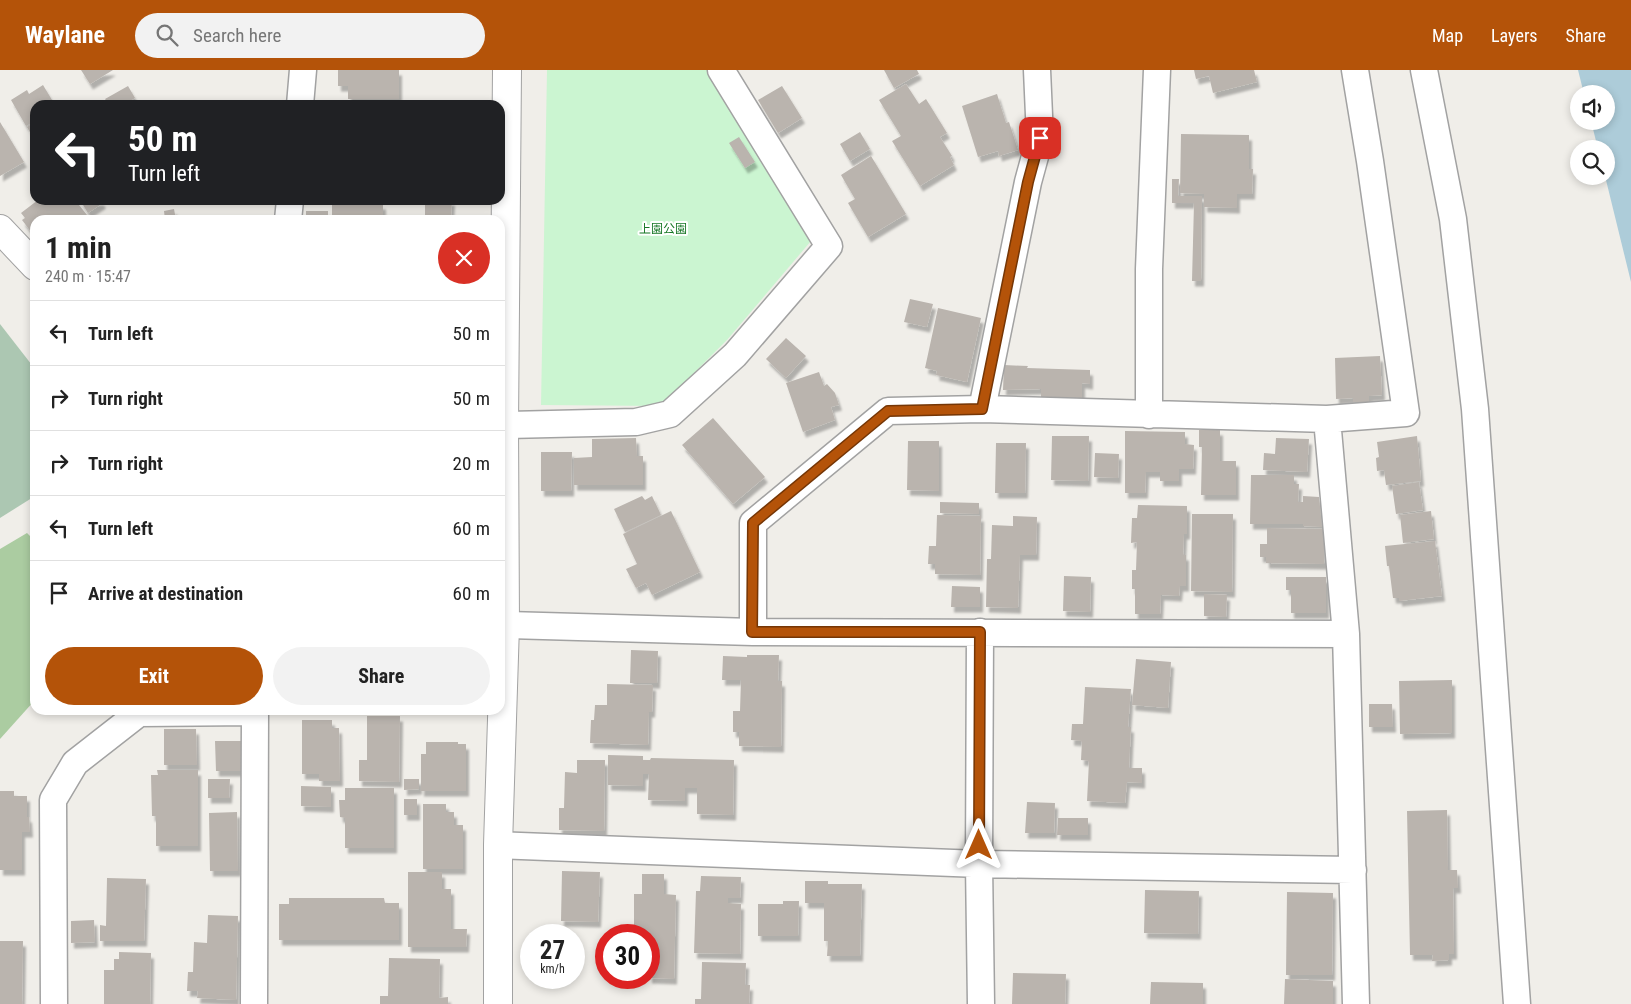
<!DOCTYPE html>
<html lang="en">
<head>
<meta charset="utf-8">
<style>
	:root { --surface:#fff; --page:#f2f2f2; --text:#222; --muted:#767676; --line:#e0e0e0; --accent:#b45309 }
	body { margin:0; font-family:"Roboto Condensed","Noto Sans JP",sans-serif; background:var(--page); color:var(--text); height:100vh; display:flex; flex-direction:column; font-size:19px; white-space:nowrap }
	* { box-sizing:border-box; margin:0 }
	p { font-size:16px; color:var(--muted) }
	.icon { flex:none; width:28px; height:28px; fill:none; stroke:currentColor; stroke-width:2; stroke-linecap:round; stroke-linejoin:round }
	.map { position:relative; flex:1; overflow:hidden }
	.details { position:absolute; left:30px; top:145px; width:475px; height:500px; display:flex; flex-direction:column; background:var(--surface); border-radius:15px; box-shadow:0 2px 8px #0003 }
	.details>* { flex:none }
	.banner { position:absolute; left:30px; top:30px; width:475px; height:105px; border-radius:15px; box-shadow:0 2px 8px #0003; background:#202124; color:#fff; overflow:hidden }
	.fabs { position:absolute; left:1570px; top:15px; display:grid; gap:10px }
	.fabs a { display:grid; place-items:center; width:45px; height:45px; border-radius:50%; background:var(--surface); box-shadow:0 2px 8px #0003; font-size:25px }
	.speed { position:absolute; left:520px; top:854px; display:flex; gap:10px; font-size:25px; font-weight:700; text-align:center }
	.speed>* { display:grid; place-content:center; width:65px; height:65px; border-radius:50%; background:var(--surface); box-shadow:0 2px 8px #0003; line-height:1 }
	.speed small { font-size:12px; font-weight:400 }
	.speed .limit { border:8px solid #d22; background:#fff; color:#111 }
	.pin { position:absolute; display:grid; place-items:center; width:42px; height:42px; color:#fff; margin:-21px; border-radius:10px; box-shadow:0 2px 8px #0006 }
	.me { position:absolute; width:55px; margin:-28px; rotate:0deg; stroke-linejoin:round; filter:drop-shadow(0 0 4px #0008) }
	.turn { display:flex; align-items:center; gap:18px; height:105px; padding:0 15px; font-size:22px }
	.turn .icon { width:65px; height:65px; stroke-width:2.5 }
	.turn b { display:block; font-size:35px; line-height:42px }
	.round { display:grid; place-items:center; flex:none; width:52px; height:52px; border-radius:26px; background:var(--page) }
	.head { display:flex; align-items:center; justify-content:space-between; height:85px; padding:0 15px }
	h1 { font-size:30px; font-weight:700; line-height:38px }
	.button { display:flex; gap:10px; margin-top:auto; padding:10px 15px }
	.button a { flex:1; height:58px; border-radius:30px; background:var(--accent); color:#fff; font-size:20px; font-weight:700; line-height:58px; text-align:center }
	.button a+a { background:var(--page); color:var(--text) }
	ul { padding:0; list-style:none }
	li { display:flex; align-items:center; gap:15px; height:65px; padding:0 15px; border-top:1px solid var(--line) }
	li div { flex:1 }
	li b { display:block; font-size:19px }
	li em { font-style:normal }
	header { display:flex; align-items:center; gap:30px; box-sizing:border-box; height:70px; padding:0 25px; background:var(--accent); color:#fff }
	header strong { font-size:24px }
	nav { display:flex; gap:28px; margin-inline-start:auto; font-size:18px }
	.search { width:350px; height:45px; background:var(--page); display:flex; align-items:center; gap:12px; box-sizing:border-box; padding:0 18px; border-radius:28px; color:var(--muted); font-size:19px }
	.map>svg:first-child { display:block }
	.forest { fill:#abcca1 }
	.cemetery { fill:#acc7b2 }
	.park { fill:#cbf5d1 }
	.water { fill:#adccd9 }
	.building { fill:#bab4ae; filter:url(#shadow) }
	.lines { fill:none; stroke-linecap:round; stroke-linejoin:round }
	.minor-casing { stroke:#a2a2a2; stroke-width:29 }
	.tertiary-casing { stroke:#a2a2a2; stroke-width:30 }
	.minor { stroke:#fff; stroke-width:26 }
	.tertiary { stroke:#fff; stroke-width:28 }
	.route-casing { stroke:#753606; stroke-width:12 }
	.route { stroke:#b45309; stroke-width:9 }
	.labels { text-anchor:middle; stroke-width:4; stroke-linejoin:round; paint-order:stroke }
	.park-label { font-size:12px; fill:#177726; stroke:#fff }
</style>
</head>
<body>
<header>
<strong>Waylane</strong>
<div class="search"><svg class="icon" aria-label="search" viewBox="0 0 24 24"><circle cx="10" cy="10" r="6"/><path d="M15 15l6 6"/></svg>Search here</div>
<nav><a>Map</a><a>Layers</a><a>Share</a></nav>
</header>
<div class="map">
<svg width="1631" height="934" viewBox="0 0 1631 934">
	<defs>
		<filter id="shadow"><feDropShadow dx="3" dy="5.5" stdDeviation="1" flood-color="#0004"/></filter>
	</defs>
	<rect width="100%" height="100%" fill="#f0eee9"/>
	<path class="forest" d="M27,463L35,471V630L0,669V479Z"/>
	<path class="cemetery" d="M0,254L35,299V426L0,448Z"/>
	<path class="park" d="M547,0H707L811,171L727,270L661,336L541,335Z"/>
	<path class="water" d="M1578,0H1631V212L1605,106H1606V79H1598L1591,51H1606V24H1584Z"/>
	<path class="building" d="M81,0H113L90,14Z
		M338,0H399V29H348V16H338Z
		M884,0H917L919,4L894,18Z
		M1194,0H1254L1257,12L1213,23L1209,6L1196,9Z
		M906,14L919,34L926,29L947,63L940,67L952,86L950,87L954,95L920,116L892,71L901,66L879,30Z
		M43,15L55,35H35V51L26,56L11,30L27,20L29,24Z
		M128,16L135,28L123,35H109L105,29Z
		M782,16L802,48L778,63L758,30Z
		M997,24L1006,53L1009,52L1018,80L999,86L998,81L978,87L962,36Z
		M0,52L24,92L0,106Z
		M35,52V71L27,57Z
		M860,62L870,79L850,91L840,74Z
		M1181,64L1249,65V99H1253L1252,124H1237V138L1204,137V124L1180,123Z
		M739,67L755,92L745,98L729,73Z
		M871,86L906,144L868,167L848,133L855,129L841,105Z
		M1172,109H1179L1178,126H1202L1201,211H1192L1194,133H1172Z
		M38,130H75L91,150H35V167L22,150L25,148L21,143Z
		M80,130H101L103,133L88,143Z
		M425,130H452L451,146H464V150H411V146H425Z
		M332,134H383V150H332Z
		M174,139L176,150H165L164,141Z
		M306,141H328V150H306Z
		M910,229L933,234L927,257L904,252Z
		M938,238L981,248L967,312L936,305L937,301L925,298Z
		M786,268L806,286L786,308L766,289Z
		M1380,286L1382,325L1369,326V332H1353V328L1336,329L1335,288Z
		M1004,295L1028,296L1027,298L1090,300V314L1082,313V328L1041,327V319L1003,320Z
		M819,302L824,316L827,314L835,323L839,335L831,337L835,350L803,362L786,313Z
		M713,348L765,407L733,434L682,375Z
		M1199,360H1220V391H1236V425H1201L1202,377H1199Z
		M1125,361L1185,362V374L1194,375L1193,399H1179V411H1160V402H1146L1145,423H1125Z
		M1052,366H1089L1088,411L1051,410Z
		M1417,366L1421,411L1386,415L1384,400L1377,401L1376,388L1379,387L1377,372Z
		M636,368L637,386H643V415H574V388L592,387V369Z
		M1276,368L1309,369L1307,402L1263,400L1264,383L1275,384Z
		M908,371H939V421L907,420Z
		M996,373H1026L1025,423H995Z
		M541,382H572L571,421H541Z
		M1095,383L1119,384L1118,408L1094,407Z
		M1251,405H1294V414H1299L1298,432H1303V426L1319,427L1322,457L1303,456V454H1250Z
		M1419,412L1423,440L1396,444L1392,416Z
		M642,426L645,430L652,426L661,445L625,462L614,439Z
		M940,432L979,433V444L940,443Z
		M1138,435L1187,436V464H1184L1183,485H1186V516H1180L1179,526L1161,525L1160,544H1135V519H1132V500H1136L1137,472L1131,473L1132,448H1137Z
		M671,441L700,502L652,525L646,513L636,518L626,499L637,494L623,464Z
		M1431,441L1434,469L1403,473L1400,445Z
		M1192,444H1233L1232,522L1191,521Z
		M937,445L981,446L980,505L935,504V494H928L929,476H936Z
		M1013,446L1037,447L1036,485H1020L1018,538L986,537L987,489H991L992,455L1013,456Z
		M1267,458L1325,459L1324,494L1266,493V487H1260V474H1267Z
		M1435,471L1442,526L1399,531V528H1393L1389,496H1387L1385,476Z
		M1064,506L1091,507L1090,542L1063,541Z
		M1286,507H1326V543H1291V520H1286Z
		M952,516L980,517V537H951Z
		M1204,524L1227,525L1226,547L1204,546Z
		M631,580L658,581L657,613H630Z
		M747,585H779L778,611H782L781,677L739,676V662H733V641H740L741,610H722L723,586L747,587Z
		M1136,589L1171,592L1168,638L1132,635Z
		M1452,610V663L1400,664L1399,611Z
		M607,614L653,615L652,642H649L648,675L590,673L591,650H594L595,635H607Z
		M1085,617L1131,619L1128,657H1131L1129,698H1142V713L1127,712L1125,733L1087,731L1089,691L1081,690L1082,671L1071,670L1072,654H1083Z
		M1369,634H1392L1393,657H1369Z
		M367,646H400L399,712L359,711V690H367Z
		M302,650H332V658H339L340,711H319V704H302Z
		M164,659H196L197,695H164Z
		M215,671H241V701H216Z
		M426,672H458V674H466V721H421V684H426Z
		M608,685L643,686V690H650L651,688L734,690L733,745L697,744V718H685V731L648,730L649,704H643V716L608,715Z
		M577,690H605L604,761L559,760V738H564L565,702L577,703Z
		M157,700H198V776H156V746H152L151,705H158Z
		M208,709H230L229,728H208Z
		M404,709H419V719L404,720Z
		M301,716L331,717V737L301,736Z
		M345,718H394V778H345V748L340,747L339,730H345Z
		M0,721H14V726H27V747H29L30,762H22V800H0Z
		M404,729H417V745H404Z
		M1027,732L1055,733L1054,763H1025Z
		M423,734H446V742H454V755H463V799H423Z
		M1447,740L1448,800H1457L1458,818H1453L1454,884H1449V890L1432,891L1433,885H1410L1407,741Z
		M237,742L238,801H210L209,743Z
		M1058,748H1088V765H1057Z
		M562,801L600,802L598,852L561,851Z
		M408,802H442V819H451V859H467L466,877H408Z
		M642,804H664V824L676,825L674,909L649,908V865H629V859H634V824H642Z
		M701,806L741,807L740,828H728V833L741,834L740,884L694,883L696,821H700Z
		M107,808L146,809L144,871H100V855L106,856Z
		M805,811H828V814H862L860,886H827L828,871H824V833H805Z
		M1145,820L1199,821L1198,864L1144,863Z
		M1287,822L1333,823L1332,905H1286Z
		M289,828H384L385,833H399V870H279V834H289Z
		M783,831H799L798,866H758V834H783Z
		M208,845L238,846L236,930L197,928L198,921H187L188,902H193L194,872L207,873Z
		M94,850L95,872L71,873V851Z
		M0,871H23L22,934H0Z
		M119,882L151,883L150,934H104V900H114V889H119Z
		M389,888L440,889L439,928L448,927V934H380V926H388Z
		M702,892L746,893L745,915H750L749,934H695V929H701Z
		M1013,903L1066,904L1065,934H1012Z
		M1285,909L1333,911V934H1284Z
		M1151,912L1203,913V934H1150Z"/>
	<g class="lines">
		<defs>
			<path id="minor" d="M1424,0L1453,149L1475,339L1517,934
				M300,35L303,0
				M288,150L290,130
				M982,339L1028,112L1040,68L1037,0
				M1149,345V199L1157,0
				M1327,349L1346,564L1356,934
				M504,355L636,352L670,344L735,285L829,176L721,0
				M505,555L753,562L1346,564
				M753,562V453L888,341L982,339L1327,349L1406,343L1370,91L1355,0
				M980,562L979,794L981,934
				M498,775L979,794L1353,800
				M54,934L53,730L75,693L139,643L255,642
				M254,934L255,640"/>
			<path id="tertiary" d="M0,159L35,196
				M498,934V775L505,555L504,355L507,0"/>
		</defs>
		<use href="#minor" class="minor-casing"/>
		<use href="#tertiary" class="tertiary-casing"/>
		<use href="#minor" class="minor"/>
		<use href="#tertiary" class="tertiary"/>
	</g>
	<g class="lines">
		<defs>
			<path id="route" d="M979,775L980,562H752L753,453L888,341L982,339L1028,112L1040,68"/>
		</defs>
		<use href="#route" class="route-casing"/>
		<use href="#route" class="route"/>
	</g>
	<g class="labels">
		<g class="park-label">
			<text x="663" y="163">上園公園</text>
		</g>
	</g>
</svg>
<div class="fabs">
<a><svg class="icon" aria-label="sound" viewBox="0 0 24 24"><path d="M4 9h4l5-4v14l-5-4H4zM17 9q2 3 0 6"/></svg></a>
<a><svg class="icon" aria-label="search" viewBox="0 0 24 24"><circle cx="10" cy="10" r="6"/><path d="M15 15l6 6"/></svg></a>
</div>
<div class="speed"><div>27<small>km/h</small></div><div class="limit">30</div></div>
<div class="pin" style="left:1040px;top:68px;background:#d93025"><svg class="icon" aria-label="arrive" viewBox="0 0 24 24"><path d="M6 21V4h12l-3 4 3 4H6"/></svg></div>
<svg class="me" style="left:979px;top:775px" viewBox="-20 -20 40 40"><path d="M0-17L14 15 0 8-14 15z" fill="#b45309" stroke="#fff" stroke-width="4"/></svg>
<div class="banner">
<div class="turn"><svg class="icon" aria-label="left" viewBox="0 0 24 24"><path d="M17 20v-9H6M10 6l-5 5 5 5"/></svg><div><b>50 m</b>Turn left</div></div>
</div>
<section class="details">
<div class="head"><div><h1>1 min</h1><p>240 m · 15:47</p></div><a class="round" style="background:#d93025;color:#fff"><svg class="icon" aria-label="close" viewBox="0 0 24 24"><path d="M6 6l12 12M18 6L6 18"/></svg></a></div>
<ul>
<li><svg class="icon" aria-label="left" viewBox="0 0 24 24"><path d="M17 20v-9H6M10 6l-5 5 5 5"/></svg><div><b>Turn left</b></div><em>50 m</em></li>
<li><svg class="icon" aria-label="right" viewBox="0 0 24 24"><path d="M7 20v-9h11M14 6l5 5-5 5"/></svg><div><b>Turn right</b></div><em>50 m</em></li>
<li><svg class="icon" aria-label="right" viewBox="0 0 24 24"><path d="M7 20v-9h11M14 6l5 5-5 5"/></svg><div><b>Turn right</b></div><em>20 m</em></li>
<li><svg class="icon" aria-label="left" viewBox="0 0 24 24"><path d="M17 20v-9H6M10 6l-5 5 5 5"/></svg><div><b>Turn left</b></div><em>60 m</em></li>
<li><svg class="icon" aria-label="arrive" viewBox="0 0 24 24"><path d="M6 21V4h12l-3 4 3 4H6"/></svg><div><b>Arrive at destination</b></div><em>60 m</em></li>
</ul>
<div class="button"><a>Exit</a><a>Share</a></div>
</section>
</div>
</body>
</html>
